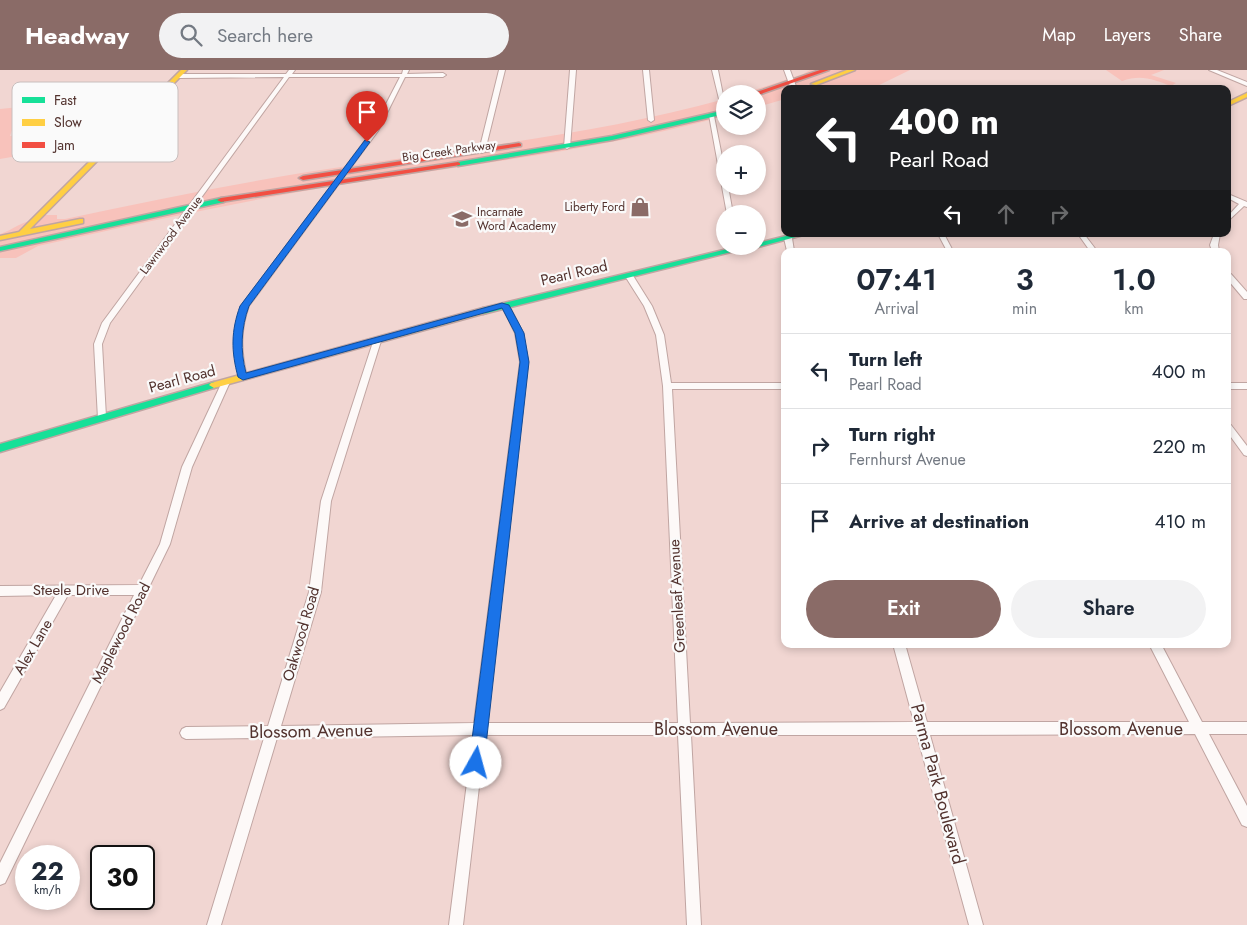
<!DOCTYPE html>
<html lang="en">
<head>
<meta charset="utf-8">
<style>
	:root { --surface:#fff; --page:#f2f2f3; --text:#1f2937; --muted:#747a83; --line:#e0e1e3; --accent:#8a6b67 }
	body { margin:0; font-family:Jost,sans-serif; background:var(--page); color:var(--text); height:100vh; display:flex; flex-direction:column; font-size:19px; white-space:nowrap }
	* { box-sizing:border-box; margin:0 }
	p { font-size:16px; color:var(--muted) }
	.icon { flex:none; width:28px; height:28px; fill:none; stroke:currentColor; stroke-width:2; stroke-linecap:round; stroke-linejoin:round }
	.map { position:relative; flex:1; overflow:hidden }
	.side { position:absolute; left:781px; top:178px; width:450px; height:400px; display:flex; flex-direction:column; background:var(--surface); border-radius:10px; box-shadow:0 2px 8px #0003 }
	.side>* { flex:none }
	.hud { position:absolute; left:781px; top:15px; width:450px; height:152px; border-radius:10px; box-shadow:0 2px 8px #0003; background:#202124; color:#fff; overflow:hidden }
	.fabs { position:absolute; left:716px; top:15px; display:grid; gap:10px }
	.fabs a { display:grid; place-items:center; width:50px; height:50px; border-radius:50%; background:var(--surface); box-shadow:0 2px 8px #0003; font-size:25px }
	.speed { position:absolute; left:15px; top:775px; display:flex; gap:10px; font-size:25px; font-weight:700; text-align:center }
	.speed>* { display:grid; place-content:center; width:65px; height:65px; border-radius:50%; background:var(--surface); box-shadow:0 2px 8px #0003; line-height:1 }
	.speed small { font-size:12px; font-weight:400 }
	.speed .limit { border:2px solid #111; border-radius:8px; background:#fff; color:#111 }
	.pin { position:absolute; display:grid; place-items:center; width:42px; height:42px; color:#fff; margin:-51px -21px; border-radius:50% 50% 50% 0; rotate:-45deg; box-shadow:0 0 5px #0007 }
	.pin .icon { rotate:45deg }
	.me { position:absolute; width:55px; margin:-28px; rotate:7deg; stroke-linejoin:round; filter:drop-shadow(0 0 4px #0008) }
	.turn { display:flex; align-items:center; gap:18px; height:105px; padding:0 25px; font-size:22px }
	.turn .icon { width:65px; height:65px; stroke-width:2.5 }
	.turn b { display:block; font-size:35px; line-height:42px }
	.lanes { display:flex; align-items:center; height:48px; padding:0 25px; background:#0003; justify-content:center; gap:25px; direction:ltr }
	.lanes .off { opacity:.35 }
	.eta { display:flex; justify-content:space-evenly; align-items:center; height:85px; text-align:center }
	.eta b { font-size:30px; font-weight:600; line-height:35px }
	.cta { display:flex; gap:10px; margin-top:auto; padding:10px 25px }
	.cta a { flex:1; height:58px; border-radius:30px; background:var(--accent); color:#fff; font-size:20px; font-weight:600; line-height:58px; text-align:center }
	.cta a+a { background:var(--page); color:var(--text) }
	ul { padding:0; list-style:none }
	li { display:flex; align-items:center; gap:15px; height:75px; padding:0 25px; border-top:1px solid var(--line) }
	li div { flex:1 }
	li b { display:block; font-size:19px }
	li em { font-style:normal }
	header { display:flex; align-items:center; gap:30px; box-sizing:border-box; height:70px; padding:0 25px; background:var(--accent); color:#fff }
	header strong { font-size:24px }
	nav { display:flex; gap:28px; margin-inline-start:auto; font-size:18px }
	.search { width:350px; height:45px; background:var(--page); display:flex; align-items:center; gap:12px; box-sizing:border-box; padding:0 18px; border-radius:28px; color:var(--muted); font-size:19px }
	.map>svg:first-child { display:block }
	.green { fill:#f8c2bb }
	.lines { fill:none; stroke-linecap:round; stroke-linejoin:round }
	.street-casing { stroke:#c0a5a2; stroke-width:2 }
	.fast-casing { stroke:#c0a5a2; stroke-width:3 }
	.slow-casing { stroke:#c0a5a2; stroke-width:3 }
	.jam-casing { stroke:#c0a5a2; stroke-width:3 }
	.street { fill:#fdf9f8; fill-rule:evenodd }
	.fast { fill:#16e098; fill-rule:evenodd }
	.slow { fill:#ffcf43; fill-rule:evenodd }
	.jam { fill:#f24e42; fill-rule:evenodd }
	.route { fill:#1a73e8; stroke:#114b97 }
	.labels { text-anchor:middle; stroke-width:4.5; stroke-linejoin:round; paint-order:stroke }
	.far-street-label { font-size:12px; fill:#52322e; stroke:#fafafa }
	.far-poi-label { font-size:12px; fill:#52322e; stroke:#fafafa; text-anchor:end }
	.street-label { font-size:15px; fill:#52322e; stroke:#fafafa }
	.near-street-label { font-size:18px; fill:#52322e; stroke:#fafafa }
	.key { fill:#fafafa; stroke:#c8bebd; stroke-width:1 }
	.key-label { font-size:14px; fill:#52322e }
</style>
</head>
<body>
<header>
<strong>Headway</strong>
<div class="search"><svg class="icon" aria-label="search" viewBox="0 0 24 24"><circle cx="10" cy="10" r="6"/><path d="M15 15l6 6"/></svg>Search here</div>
<nav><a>Map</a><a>Layers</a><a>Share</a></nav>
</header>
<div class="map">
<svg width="1247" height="855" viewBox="0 0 1247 855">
	<rect width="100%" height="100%" fill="#f1d6d2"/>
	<path class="green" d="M810,0H910L871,19H785V29L758,37V24H742L803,4Z
		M1106,0H1164L1151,5L1176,13L1171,16C1153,9 1141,4 1122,11Z
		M725,29V46C600,80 473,94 346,114C242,131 140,153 38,176L16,188H0V164C13,160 23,150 36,150L41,145H57V149H65C163,128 262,108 361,94C483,76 606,62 725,29Z
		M20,37L10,66L131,46L108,70L0,89V39Z"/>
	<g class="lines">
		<defs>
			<path id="street" d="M289,0H295L292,4H402L403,0H409L407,4L443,3L446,5L443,7H405L378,61L249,236C240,261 241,282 247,307L243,310L239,307C233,282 232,260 241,236L372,61L400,7H289L110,253L102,274L106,347L101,350L98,349L94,274L102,253L284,7L179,8L176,6L179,4H286Z
				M499,0H505L485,81L482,83L479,81Z
				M570,0H576L570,77L567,79L564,77Z
				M643,0H649L654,50L651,52L648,50Z
				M712,0H718L725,35L719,29Z
				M784,0H790L797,19H791Z
				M1209,0H1217L1247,12V16Z
				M709,45L714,46L725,102V116H728L733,144H727Z
				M1228,124L1247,132V137L1244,136L1228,151V146L1239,134L1228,128Z
				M938,164H944L953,181H947Z
				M1078,164H1084L1097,181H1090Z
				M1214,164H1220L1218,175L1219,181H1212L1210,175Z
				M788,166L792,168L794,181H787L784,168Z
				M626,204H632L652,236L664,265L671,313H785V319H672L690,653L914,652L893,574H905L927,652H1189L1149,574H1161L1202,652H1247V664H1209L1247,736V757L1242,755L1195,664L930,665L983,855H969L917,665H691L701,855H687L678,665H485L463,855H449L473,665L277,668L221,855H207L264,668L186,669L182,667L180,663L182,659L186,657L268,656L309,522L321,431L374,269L377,268L381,271L331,431L321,522L281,656L474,653L520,292L515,263L501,235L505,233L509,235L523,263L528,292L487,653H678L663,316L656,265L644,236L625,206Z
				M1228,204H1231L1247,222V229H1244L1228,210Z
				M226,309L230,312L192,397L170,474L5,813L0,815V793L134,525H68L4,638L0,640V622L56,525L0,526V516L139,515L160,474L182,397L222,312Z
				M1228,313H1247V319H1228Z
				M1228,354L1231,355L1247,376V386L1244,385L1228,363Z"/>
			<path id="fast" d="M725,40V44L612,70L458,96L455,94L458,92L612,66Z
				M221,128H224V132L0,181V177Z
				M794,164H807L758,177L755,176H758V173Z
				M740,176H755L483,244L479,241L483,238Z
				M214,312L217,313L219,315L217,317L0,382V374Z"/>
			<path id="slow" d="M181,0H187L30,159L80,149H83V153L0,170V166L19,162Z
				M847,0H855L816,15L811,14Z
				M1247,23V27L1228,36V32Z
				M483,238L487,241L486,243L214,318L209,315L211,313Z"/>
			<path id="jam" d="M820,0H829L758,25L751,24Z
				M519,73L521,74V76L303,110L299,108L303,106Z
				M458,92L460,93V95L221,132L217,130L221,128Z"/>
		</defs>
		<use href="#street" class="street-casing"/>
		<use href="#fast" class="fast-casing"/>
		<use href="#slow" class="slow-casing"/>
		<use href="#jam" class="jam-casing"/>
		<use href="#street" class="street"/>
		<use href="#fast" class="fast"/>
		<use href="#slow" class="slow"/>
		<use href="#jam" class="jam"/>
	</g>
	<path class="route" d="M365,70L370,72L249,236C241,258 240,280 246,303L502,233L509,235L524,263L529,292L484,693L481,699L476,701L471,699L469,693L520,292L515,263L502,238L243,310L238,307C231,281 231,261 240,236Z"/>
	<defs>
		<symbol id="shop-bare" viewBox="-9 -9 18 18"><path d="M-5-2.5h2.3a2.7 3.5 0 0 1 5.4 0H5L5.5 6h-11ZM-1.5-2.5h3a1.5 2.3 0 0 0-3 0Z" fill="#8a6b67" stroke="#fafafa" stroke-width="2.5" paint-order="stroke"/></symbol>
		<symbol id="school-bare" viewBox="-9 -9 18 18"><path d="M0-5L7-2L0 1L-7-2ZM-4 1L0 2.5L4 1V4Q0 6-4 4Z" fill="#8a6b67" stroke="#fafafa" stroke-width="2.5" paint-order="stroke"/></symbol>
	</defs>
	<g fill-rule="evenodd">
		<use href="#shop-bare" x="626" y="123" width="28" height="28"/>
		<use href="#school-bare" x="448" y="135" width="28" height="28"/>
	</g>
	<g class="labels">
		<g class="far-street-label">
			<text transform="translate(449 81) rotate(-8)" y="4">Big Creek Parkway</text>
			<text transform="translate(171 165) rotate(-53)" y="4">Lawnwood Avenue</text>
		</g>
		<g class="far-poi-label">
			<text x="625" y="141">Liberty Ford</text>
			<text x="477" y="146" text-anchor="start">Incarnate<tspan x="477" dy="14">Word Academy</tspan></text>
		</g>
		<g class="street-label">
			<text transform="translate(574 203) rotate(-13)" y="5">Pearl Road</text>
			<text transform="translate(182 309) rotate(-15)" y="5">Pearl Road</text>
			<text x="71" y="525">Steele Drive</text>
			<text transform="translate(677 526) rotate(-93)" y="5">Greenleaf Avenue</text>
			<text transform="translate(121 563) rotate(-63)" y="5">Maplewood Road</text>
			<text transform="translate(301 564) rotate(-74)" y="5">Oakwood Road</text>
			<text transform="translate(33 577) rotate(-60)" y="5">Alex Lane</text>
		</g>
		<g class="near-street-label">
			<text x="716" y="665">Blossom Avenue</text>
			<text x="1121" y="665">Blossom Avenue</text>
			<text transform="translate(311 661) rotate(-1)" y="6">Blossom Avenue</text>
			<text transform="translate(938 714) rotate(75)" y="6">Parma Park Boulevard</text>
		</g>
	</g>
	<rect x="12" y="12" width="166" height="80" rx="8" class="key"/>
	<rect x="22" y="27" width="23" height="6" fill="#16e098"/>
	<rect x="22" y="49" width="23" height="7" fill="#ffcf43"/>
	<rect x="22" y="72" width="23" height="6" fill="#f24e42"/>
	<g class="key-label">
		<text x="54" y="35">Fast</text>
		<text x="54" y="57">Slow</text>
		<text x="54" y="80">Jam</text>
	</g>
</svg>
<div class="fabs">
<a><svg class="icon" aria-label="layers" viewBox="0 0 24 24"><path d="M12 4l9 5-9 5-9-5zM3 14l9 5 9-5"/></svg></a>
<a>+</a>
<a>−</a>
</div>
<div class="speed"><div>22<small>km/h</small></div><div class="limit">30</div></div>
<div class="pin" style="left:367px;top:72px;background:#d93025"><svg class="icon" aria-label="arrive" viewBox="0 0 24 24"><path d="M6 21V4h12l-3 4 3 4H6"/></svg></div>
<svg class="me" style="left:476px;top:693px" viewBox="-20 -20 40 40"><circle r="19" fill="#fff"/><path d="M0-13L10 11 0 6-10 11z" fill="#1a73e8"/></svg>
<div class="hud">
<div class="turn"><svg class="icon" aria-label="left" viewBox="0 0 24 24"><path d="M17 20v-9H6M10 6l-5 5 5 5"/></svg><div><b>400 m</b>Pearl Road</div></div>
<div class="lanes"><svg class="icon" aria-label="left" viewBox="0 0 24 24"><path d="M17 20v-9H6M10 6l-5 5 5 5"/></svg><svg class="icon off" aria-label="ahead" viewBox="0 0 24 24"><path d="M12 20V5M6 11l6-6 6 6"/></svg><svg class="icon off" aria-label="right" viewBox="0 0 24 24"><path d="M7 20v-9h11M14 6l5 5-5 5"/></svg></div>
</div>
<section class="side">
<div class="eta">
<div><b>07:41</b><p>Arrival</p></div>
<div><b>3</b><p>min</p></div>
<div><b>1.0</b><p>km</p></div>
</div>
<ul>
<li><svg class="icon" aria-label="left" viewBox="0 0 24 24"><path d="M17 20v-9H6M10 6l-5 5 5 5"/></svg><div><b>Turn left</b><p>Pearl Road</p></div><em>400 m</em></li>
<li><svg class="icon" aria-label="right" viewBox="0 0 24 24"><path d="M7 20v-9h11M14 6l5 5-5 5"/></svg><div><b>Turn right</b><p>Fernhurst Avenue</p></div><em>220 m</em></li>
<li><svg class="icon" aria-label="arrive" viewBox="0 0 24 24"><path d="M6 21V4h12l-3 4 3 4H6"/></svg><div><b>Arrive at destination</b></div><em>410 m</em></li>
</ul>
<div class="cta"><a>Exit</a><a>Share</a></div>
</section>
</div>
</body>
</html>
